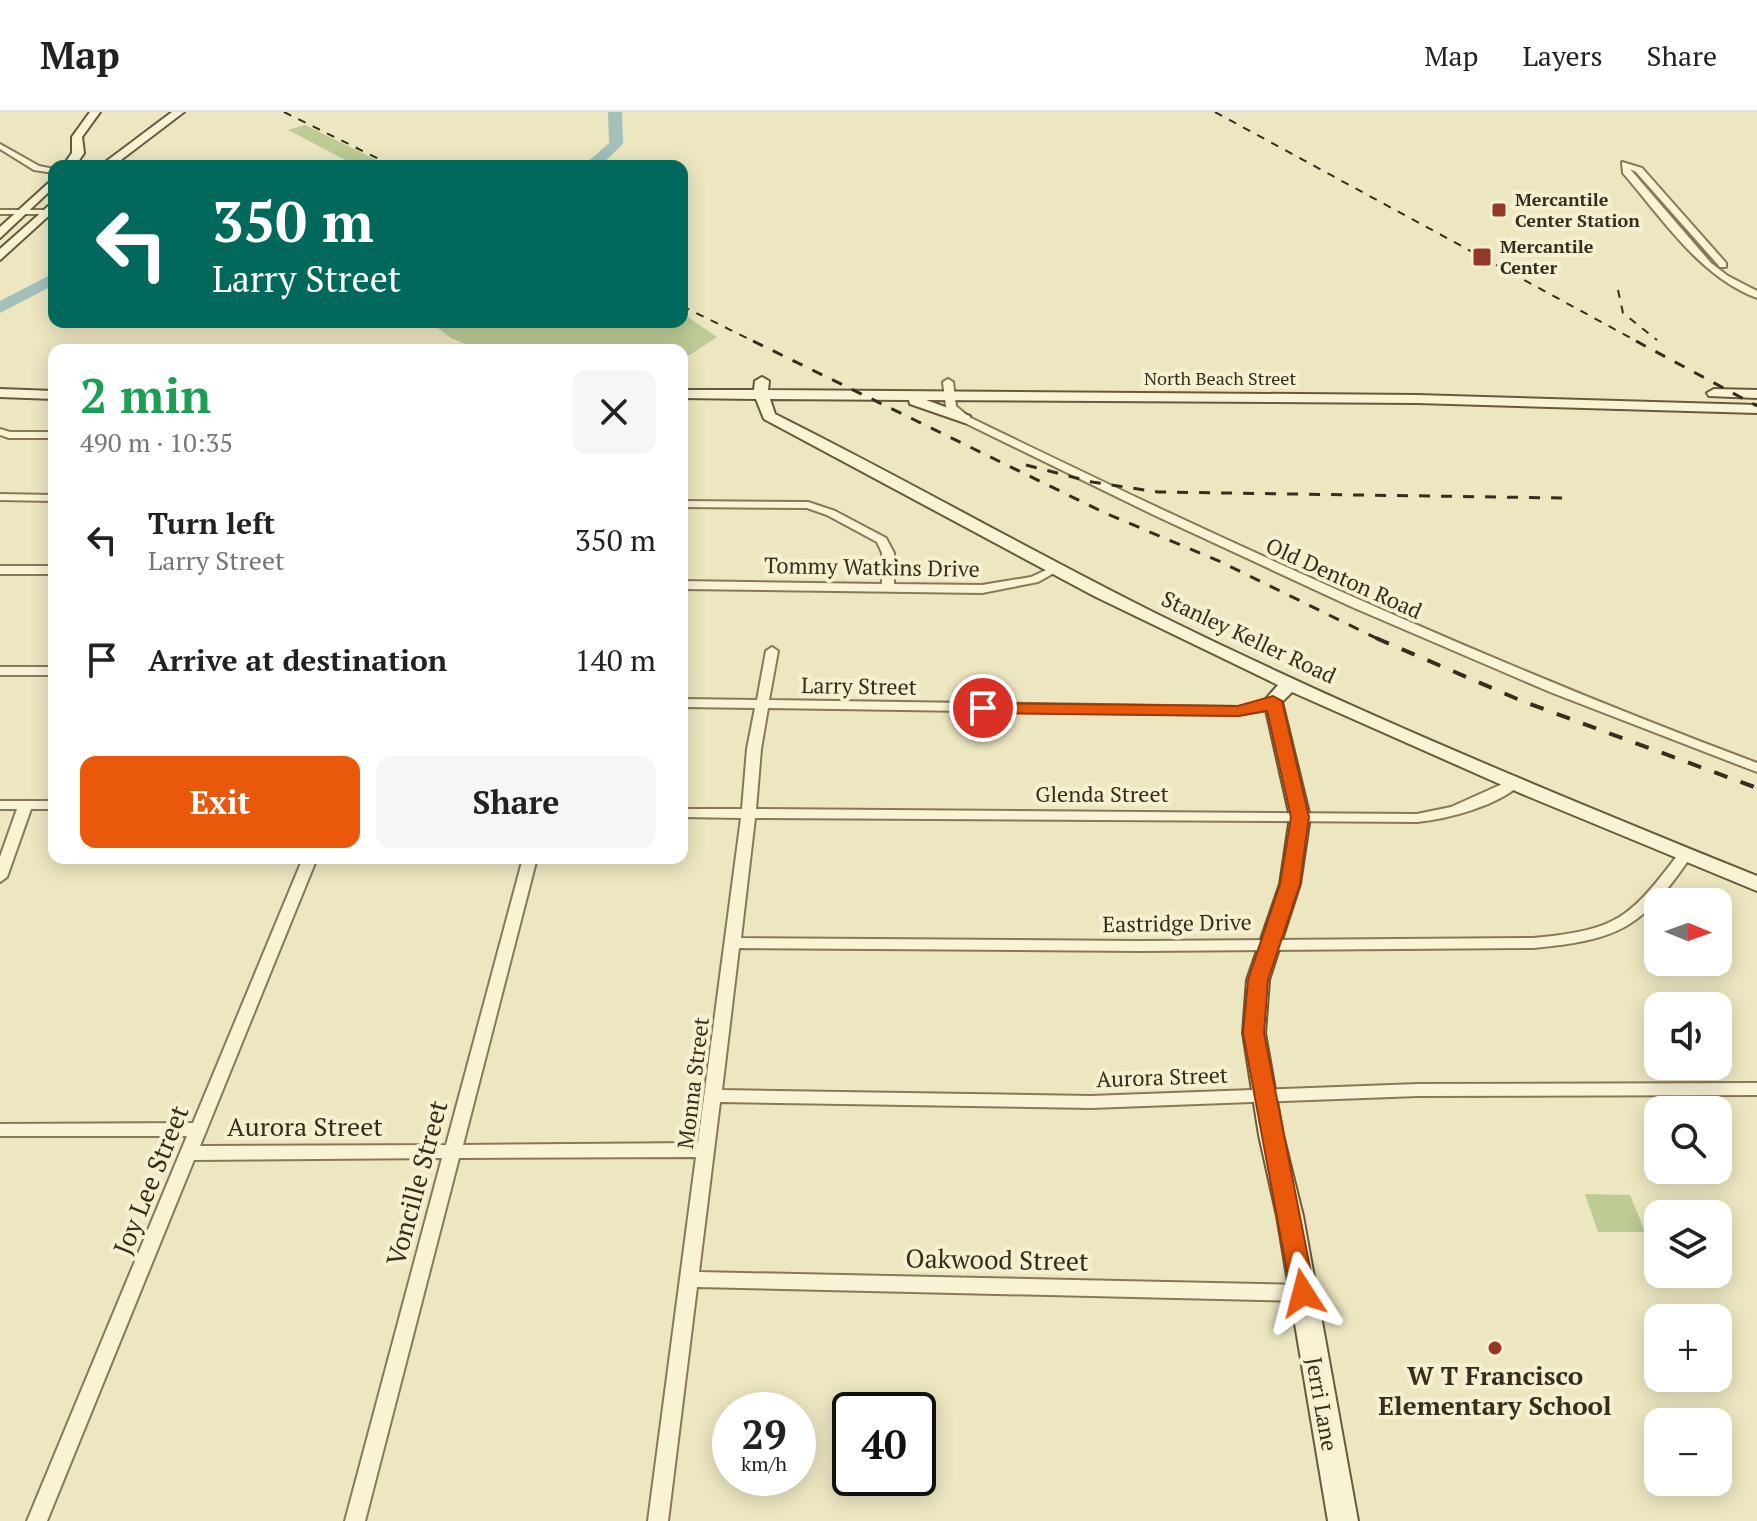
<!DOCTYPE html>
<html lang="en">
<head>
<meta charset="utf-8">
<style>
	:root { --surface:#fff; --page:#f6f6f6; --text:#222; --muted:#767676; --line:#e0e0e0; --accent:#ea580c }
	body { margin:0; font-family:"PT Serif",serif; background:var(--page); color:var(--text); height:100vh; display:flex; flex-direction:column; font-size:30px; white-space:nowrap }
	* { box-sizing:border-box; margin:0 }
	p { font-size:26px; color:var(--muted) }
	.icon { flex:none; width:44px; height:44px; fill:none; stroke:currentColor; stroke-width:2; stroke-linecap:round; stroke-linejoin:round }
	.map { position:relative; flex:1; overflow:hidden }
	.drawer { position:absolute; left:48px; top:232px; width:640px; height:520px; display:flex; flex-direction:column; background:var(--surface); border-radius:16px; box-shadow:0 4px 20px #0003 }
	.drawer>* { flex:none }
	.banner { position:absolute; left:48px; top:48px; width:640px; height:168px; border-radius:16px; box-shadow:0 4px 20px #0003; background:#00695c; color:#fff; overflow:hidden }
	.needle { width:52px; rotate:91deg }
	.tools { position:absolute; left:1644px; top:776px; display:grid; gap:16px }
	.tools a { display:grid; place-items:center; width:88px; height:88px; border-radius:16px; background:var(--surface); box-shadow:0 4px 20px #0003; font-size:40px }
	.speed { position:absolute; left:712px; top:1280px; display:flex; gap:16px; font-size:40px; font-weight:700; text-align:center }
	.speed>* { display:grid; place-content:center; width:104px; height:104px; border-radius:50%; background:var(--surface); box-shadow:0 4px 20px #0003; line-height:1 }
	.speed small { font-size:20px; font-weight:400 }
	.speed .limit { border:4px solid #111; border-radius:12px; background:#fff; color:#111 }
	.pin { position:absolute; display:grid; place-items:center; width:68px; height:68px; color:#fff; margin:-34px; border:4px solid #fff; border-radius:50%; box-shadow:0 2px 8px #0007 }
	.me { position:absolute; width:88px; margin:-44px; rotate:351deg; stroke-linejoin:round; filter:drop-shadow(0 0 6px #0008) }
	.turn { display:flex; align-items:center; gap:28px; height:168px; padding:0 32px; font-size:36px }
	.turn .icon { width:104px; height:104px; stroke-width:2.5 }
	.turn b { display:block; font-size:56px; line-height:68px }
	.round { display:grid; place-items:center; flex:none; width:84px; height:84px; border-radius:16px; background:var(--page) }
	.head { display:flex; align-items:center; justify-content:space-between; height:136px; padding:0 32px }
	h1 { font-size:48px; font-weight:600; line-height:60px; color:#1e9e55 }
	.cta { display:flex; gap:16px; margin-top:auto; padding:16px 32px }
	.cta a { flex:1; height:92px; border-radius:16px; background:var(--accent); color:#fff; font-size:32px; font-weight:600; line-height:92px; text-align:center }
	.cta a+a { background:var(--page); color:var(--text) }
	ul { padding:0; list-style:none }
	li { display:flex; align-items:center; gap:24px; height:120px; padding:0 32px }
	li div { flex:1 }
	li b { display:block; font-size:30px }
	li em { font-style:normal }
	header { display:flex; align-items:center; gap:48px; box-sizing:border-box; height:112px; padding:0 40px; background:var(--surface); border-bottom:2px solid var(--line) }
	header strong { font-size:38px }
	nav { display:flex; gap:44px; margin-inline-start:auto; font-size:28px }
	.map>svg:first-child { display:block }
	.green { fill:#bdcb95 }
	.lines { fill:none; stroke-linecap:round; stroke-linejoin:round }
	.river { fill:#a3c0bb; fill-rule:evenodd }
	.street-casing { stroke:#877858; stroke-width:4 }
	.secondary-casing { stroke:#68593c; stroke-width:4 }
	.street { fill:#f8f3d4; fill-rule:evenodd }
	.secondary { fill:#f8f3d4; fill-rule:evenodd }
	.rail-far2 { stroke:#362d1d; stroke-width:2; stroke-dasharray:8 8; stroke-linecap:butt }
	.rail-far1 { stroke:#362d1d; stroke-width:3; stroke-dasharray:11 11; stroke-linecap:butt }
	.rail { stroke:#362d1d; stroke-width:4; stroke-dasharray:14 14; stroke-linecap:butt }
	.route { fill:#ea580c; stroke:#983908; stroke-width:2 }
	.poi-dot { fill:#953829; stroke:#f5f0d0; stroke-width:3 }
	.labels { text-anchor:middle; stroke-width:8; stroke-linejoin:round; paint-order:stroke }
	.far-poi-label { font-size:18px; font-weight:bold; fill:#362d1d; stroke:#f5f0d0; text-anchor:start }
	.far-street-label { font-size:18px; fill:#362d1d; stroke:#f5f0d0 }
	.street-label { font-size:22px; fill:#362d1d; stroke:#f5f0d0 }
	.near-street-label { font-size:26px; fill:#362d1d; stroke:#f5f0d0 }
	.near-poi-label { font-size:26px; font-weight:bold; fill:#362d1d; stroke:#f5f0d0 }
</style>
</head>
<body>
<header>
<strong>Map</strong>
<nav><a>Map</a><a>Layers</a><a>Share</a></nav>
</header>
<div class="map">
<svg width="1757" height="1409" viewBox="0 0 1757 1409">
	<rect width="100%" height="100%" fill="#ede7c1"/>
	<path class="green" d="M305,13L389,54H357L288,18Z
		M682,201L717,225L690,243H682V238H480L451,226L430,210H682Z
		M1585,1082L1630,1083L1645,1120H1598Z"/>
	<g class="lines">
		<path class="river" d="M608,0H622L623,32L601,53L575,54L591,47L609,31Z
			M54,161V173L0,201V189Z"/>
		<defs>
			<path id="street" d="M0,32L39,54L54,57V61L34,58L0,37Z
				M1622,50L1642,56L1726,151V155H1720L1636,60L1630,57L1711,151L1728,164L1757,179V186C1699,164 1662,106 1623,61Z
				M0,98H44L48,100L44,102H0Z
				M948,267L953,270L956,294L969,305C1227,431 1488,550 1757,651V660L1550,580L1352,495L1156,404L961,309L946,295L943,270Z
				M0,317L10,320H54V326H9L0,323Z
				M0,382L54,383V389L0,388Z
				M682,389L808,390L835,399L886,426L894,441V472L982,473L1031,465L1057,453L1063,456L1038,470L982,481L682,477V469L882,472V441L877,430L827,403L807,396L682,395Z
				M0,454H54V462H0Z
				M772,535L778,539L769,588L1238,595L1261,591L1273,585L1279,589L1270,597L1238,603L768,596L761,637L756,697L1417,702L1451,695L1509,669H1519L1521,672C1497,694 1448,707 1417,710L755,706L741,826L1140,829L1533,826C1618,818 1629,807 1680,740H1690L1692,743C1642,816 1620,828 1533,836L1140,839L739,836L722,978L1091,984L1418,972L1757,971V983L1418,984L1091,996L720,990L699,1160L1303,1173L1310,1176L1312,1181L1310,1186L1303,1189L697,1175L668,1409H648L696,1045L459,1046L365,1409H345L442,1046L194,1048L47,1409H27L187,1024H0V1012L193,1011L303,746H317L200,1034L446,1033L523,746H537L463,1033L698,1031L741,706L682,705V697H742L747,637L755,596L682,595V587L757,588L766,539Z
				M0,555H54V563H0Z
				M0,689H54V697H31L7,765L0,770V745L17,697H0Z"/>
			<path id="secondary" d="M90,0H100L82,25L84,41L75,54H63L72,41V25Z
				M172,0H184L113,54H100Z
				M54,66V75L0,126V115Z
				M54,89V99L0,148V137Z
				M762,265L769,269L768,278L1417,283L1757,293V301L1417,291L926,288L970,304V310L965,311L910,292L909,288L770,287L775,302C903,366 1027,437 1155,501C1351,598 1554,682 1757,764V779L1520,681L1292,580L1282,590L1310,705L1300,772L1269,868L1265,921L1283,1023L1303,1104L1358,1409H1328L1277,1104L1259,1023L1243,921L1247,868L1280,772L1290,705L1264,589L1278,573L1094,484L764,307L756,287L682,286V278H754L755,269Z
				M0,277L54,279V287L0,285Z
				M1714,277L1757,278V286L1709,284L1707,281Z"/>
		</defs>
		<use href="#street" class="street-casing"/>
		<use href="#secondary" class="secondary-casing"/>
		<use href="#street" class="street"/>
		<use href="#secondary" class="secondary"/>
		<path class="rail-far2" d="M284,0L393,54
			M1215,0L1640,231
			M1618,178L1623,201L1657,228
			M682,194L757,231"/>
		<path class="rail-far1" d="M753,229L1105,401L1221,450L1380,528
			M1636,229L1757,294
			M1026,353L1092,370L1158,380L1563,386"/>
		<path class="rail" d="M1376,526L1522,589L1757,676"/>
	</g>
	<path class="route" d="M1273,584L1282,589L1309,705L1300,772L1268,868L1264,921L1315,1181L1311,1188L1303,1191L1294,1188L1291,1181L1243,921L1248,868L1280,772L1291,705L1267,599L1238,604L983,601L975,596L983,591L1238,594Z"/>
	<g class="poi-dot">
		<rect x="1491" y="90" width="16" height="16" rx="4"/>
		<rect x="1472" y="135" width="20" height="20" rx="4"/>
		<circle cx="1495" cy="1236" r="8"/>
	</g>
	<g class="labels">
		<g class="far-poi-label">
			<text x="1515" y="94">Mercantile<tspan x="1515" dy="21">Center Station</tspan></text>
			<text x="1500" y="141">Mercantile<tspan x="1500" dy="21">Center</tspan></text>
		</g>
		<g class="far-street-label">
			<text x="1220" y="273">North Beach Street</text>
		</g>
		<g class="street-label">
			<text transform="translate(872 455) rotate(1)" y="8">Tommy Watkins Drive</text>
			<text transform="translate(1344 466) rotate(24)" y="8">Old Denton Road</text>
			<text transform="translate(1249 525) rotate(25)" y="8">Stanley Keller Road</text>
			<text transform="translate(859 574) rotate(1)" y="8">Larry Street</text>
			<text x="1102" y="690">Glenda Street</text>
			<text transform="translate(1177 811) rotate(-1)" y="8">Eastridge Drive</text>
			<text transform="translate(1162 965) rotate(-2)" y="8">Aurora Street</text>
			<text transform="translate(693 971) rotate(-83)" y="8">Monna Street</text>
			<text transform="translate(1322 1292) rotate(80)" y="8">Jerri Lane</text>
		</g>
		<g class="near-street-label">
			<text x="305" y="1024">Aurora Street</text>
			<text transform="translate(151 1068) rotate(-68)" y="9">Joy Lee Street</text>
			<text transform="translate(417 1071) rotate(-75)" y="9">Voncille Street</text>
			<text transform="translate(997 1148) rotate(1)" y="9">Oakwood Street</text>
		</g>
		<g class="near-poi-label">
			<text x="1495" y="1273">W T Francisco<tspan x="1495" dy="30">Elementary School</tspan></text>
		</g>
	</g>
</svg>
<div class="tools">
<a><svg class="needle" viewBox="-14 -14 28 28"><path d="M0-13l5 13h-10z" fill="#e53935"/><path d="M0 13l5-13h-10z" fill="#767676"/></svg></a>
<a><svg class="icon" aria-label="sound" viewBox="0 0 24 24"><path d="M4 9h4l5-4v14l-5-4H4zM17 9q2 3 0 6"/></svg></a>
<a><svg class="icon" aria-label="search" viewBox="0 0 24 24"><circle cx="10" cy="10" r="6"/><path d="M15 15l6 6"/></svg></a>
<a><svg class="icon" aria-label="layers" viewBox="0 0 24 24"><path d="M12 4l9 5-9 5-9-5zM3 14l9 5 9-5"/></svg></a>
<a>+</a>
<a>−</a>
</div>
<div class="speed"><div>29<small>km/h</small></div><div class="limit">40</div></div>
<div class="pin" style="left:983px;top:596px;background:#d93025"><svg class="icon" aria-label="arrive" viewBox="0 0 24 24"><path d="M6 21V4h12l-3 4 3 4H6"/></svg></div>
<svg class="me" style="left:1303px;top:1181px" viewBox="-20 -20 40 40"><path d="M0-17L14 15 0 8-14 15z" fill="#ea580c" stroke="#fff" stroke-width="4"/></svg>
<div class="banner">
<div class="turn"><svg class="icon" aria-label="left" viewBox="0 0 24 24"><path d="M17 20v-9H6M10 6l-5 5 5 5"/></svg><div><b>350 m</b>Larry Street</div></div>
</div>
<section class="drawer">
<div class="head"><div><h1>2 min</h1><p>490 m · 10:35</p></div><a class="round"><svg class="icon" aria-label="close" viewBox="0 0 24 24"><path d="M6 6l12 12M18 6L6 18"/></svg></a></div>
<ul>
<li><svg class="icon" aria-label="left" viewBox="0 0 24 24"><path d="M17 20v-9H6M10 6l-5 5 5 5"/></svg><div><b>Turn left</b><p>Larry Street</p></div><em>350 m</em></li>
<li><svg class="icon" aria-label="arrive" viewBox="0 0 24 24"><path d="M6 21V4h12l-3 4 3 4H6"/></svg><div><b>Arrive at destination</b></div><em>140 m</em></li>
</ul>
<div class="cta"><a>Exit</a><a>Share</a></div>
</section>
</div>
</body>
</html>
